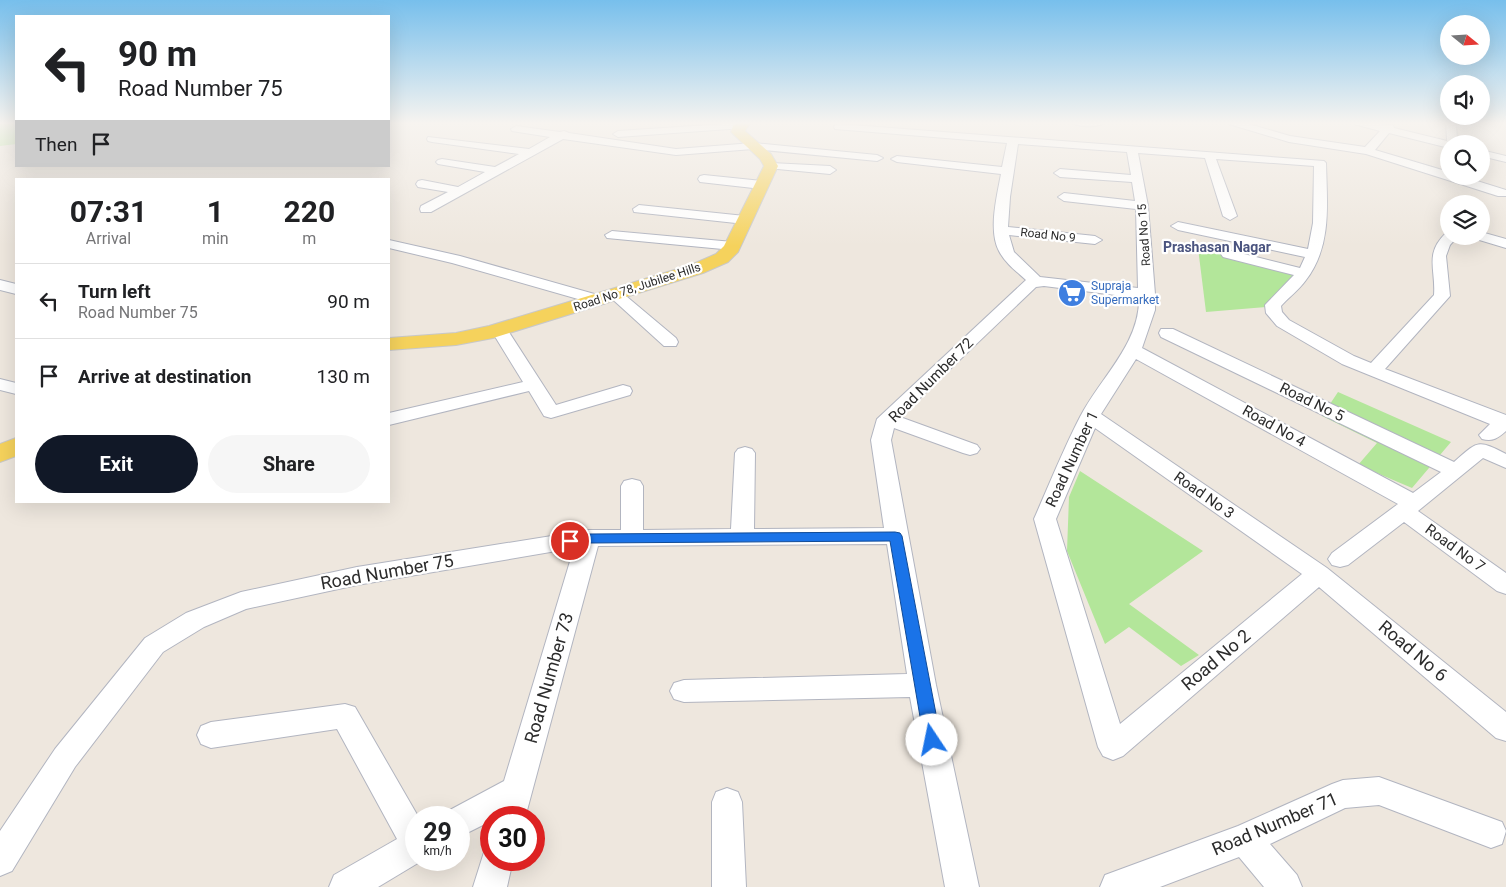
<!DOCTYPE html>
<html lang="en">
<head>
<meta charset="utf-8">
<style>
	:root { --surface:#fff; --page:#f6f6f6; --text:#202124; --muted:#757577; --line:#e0e0e0; --accent:#111827 }
	body { margin:0; font-family:Roboto,sans-serif; background:var(--page); color:var(--text); height:100vh; display:flex; flex-direction:column; font-size:19px; white-space:nowrap }
	* { box-sizing:border-box; margin:0 }
	p { font-size:16px; color:var(--muted) }
	.icon { flex:none; width:28px; height:28px; fill:none; stroke:currentColor; stroke-width:2; stroke-linecap:round; stroke-linejoin:round }
	.map { position:relative; flex:1; overflow:hidden }
	.details { position:absolute; left:15px; top:178px; width:375px; height:325px; display:flex; flex-direction:column; background:var(--surface); border-radius:0px; box-shadow:0 5px 20px #0002 }
	.details>* { flex:none }
	.hud { position:absolute; left:15px; top:15px; width:375px; height:152px; border-radius:0px; box-shadow:0 5px 20px #0002; background:#fff; color:var(--text); overflow:hidden }
	.needle { width:32px; rotate:108deg }
	.fabs { position:absolute; left:1440px; top:15px; display:grid; gap:10px }
	.fabs a { display:grid; place-items:center; width:50px; height:50px; border-radius:50%; background:var(--surface); box-shadow:0 5px 20px #0002; font-size:25px }
	.speed { position:absolute; left:405px; top:806px; display:flex; gap:10px; font-size:25px; font-weight:700; text-align:center }
	.speed>* { display:grid; place-content:center; width:65px; height:65px; border-radius:50%; background:var(--surface); box-shadow:0 5px 20px #0002; line-height:1 }
	.speed small { font-size:12px; font-weight:400 }
	.speed .limit { border:8px solid #d22; background:#fff; color:#111 }
	.pin { position:absolute; display:grid; place-items:center; width:42px; height:42px; color:#fff; margin:-21px; border:2px solid #fff; border-radius:50%; box-shadow:0 1px 5px #0007 }
	.me { position:absolute; width:55px; margin:-28px; rotate:349deg; stroke-linejoin:round; filter:drop-shadow(0 0 4px #0008) }
	.turn { display:flex; align-items:center; gap:18px; height:105px; padding:0 20px; font-size:22px }
	.turn .icon { width:65px; height:65px; stroke-width:2.5 }
	.turn b { display:block; font-size:35px; line-height:42px }
	.then { display:flex; align-items:center; height:48px; padding:0 20px; background:#0003; gap:10px; font-size:19px }
	.eta { display:flex; justify-content:space-evenly; align-items:center; height:85px; text-align:center }
	.eta b { font-size:30px; font-weight:700; line-height:35px }
	.action { display:flex; gap:10px; margin-top:auto; padding:10px 20px }
	.action a { flex:1; height:58px; border-radius:30px; background:var(--accent); color:#fff; font-size:20px; font-weight:700; line-height:58px; text-align:center }
	.action a+a { background:var(--page); color:var(--text) }
	ul { padding:0; list-style:none }
	li { display:flex; align-items:center; gap:15px; height:75px; padding:0 20px; border-top:1px solid var(--line) }
	li div { flex:1 }
	li b { display:block; font-size:19px }
	li em { font-style:normal }
	.map>svg:first-child { display:block }
	.green { fill:#b3e69a }
	.lines { fill:none; stroke-linecap:round; stroke-linejoin:round }
	.minor-casing { stroke:#b2b5c0; stroke-width:2 }
	.major-casing { stroke:#c8c8c8; stroke-width:2 }
	.minor { fill:#fff; fill-rule:evenodd }
	.major { fill:#f5d25c; fill-rule:evenodd }
	.route { fill:#1a73e8; stroke:#114b97 }
	.labels { text-anchor:middle; stroke-width:4.5; stroke-linejoin:round; paint-order:stroke }
	.far-street-label { font-size:12px; fill:#2c2c2c; stroke:#fff }
	.far-shop-label { font-size:12px; fill:#366cbe; stroke:#fff; text-anchor:start }
	.far-neighbourhood-label { font-size:14px; font-weight:bold; fill:#4b547f; stroke:#fff }
	.street-label { font-size:15px; fill:#2c2c2c; stroke:#fff }
	.near-street-label { font-size:18px; fill:#2c2c2c; stroke:#fff }
</style>
</head>
<body>
<div class="map">
<svg width="1506" height="887" viewBox="0 0 1506 887">
	<rect width="100%" height="100%" fill="#eee7de"/>
	<path class="green" d="M16,122V144L0,146V124Z
		M1198,248L1305,278L1278,306L1206,312Z
		M1338,392L1451,442L1412,488L1358,465L1377,443L1322,416Z
		M1080,471L1203,551L1129,604L1199,655L1181,666L1129,627L1105,644L1067,551L1069,497Z"/>
	<g class="lines">
		<defs>
			<path id="minor" d="M1070,122H1103L1104,123C1097,128 1077,127 1070,122Z
				M1228,122H1242L1290,136L1365,147L1380,131L1354,124L1353,122L1393,125L1394,128L1447,141L1446,122H1456L1457,143L1449,144V148L1389,133L1375,150L1449,172V176H1461L1506,190V196H1498L1366,154L1289,142L1229,124Z
				M739,123L743,124L744,126L743,128L618,137L613,134L618,131Z
				M839,124L1324,161L1326,163C1327,204 1332,246 1306,280C1299,290 1289,297 1281,306L1282,312L1289,320L1354,356L1371,363L1434,295C1436,269 1424,254 1446,233L1449,232V236H1458L1450,245L1446,256L1450,296L1385,369L1506,415V431C1498,438 1493,442 1482,439L1479,435L1490,424L1342,364L1277,326L1266,313L1265,305L1294,275L1223,257L1221,254L1223,251L1228,250L1300,268L1305,257L1178,230L1171,226L1178,222L1308,249L1313,223L1314,166L1216,159L1237,216L1230,220L1223,216L1205,158L1138,153L1148,206L1155,294V310L1142,348L1413,493L1441,472L1161,337L1159,333L1161,329H1173L1454,462C1478,441 1477,439 1506,454V468L1483,458L1418,511L1506,573V594L1497,591L1404,522L1348,565L1340,567L1332,565L1328,559L1332,553L1398,504L1136,359L1101,414L1327,568L1506,712V741L1496,738L1319,587L1123,756L1113,760L1103,756L1098,747L1034,519C1049,485 1063,450 1080,417C1100,378 1140,344 1139,298L1044,286L1036,287L900,417L977,445L980,449L977,453L970,455L963,453L894,428L891,440L936,685L979,887H945L910,697L684,702L674,699L670,691L674,683L684,680L907,674L887,544L598,546L525,818H491V821L459,837V818H445L448,811L504,781L574,548L357,585L246,609L204,627L163,652L75,767L12,871L0,876V831L55,749L145,638L186,613L241,592L357,567L589,530H621V486L624,481L632,479L640,481L643,486V530L731,529L735,453L738,449L745,447L752,449L755,453L754,529L884,528L871,440L877,419L1026,280C1016,271 1005,263 999,251C988,230 997,196 1001,174L897,162L891,159L897,156L1002,167L1007,143L835,129L834,127L835,125ZM1018,144L1127,152L1131,175L1060,169L1054,173L1060,177L1132,182L1135,201L1064,193L1058,197L1064,201L1136,209L1138,288L1040,277L1014,252L1009,235L1095,244L1102,240L1095,236L1008,227L1010,197ZM1095,428L1302,574L1120,724L1056,519Z
				M516,126L560,132L564,131L569,133L676,149L753,143L877,155L883,158L877,161L753,149L676,155L563,139L431,212H421L420,209L421,206L448,192L418,187L416,184L418,181L422,180L458,187L485,172L438,164L436,162L438,160L442,159L495,167L519,154L432,142L428,141L427,139L428,137L529,149L550,137L512,131L511,129Z
				M1481,150L1506,156V162L1481,156Z
				M771,163L830,166L836,170L830,174L767,168L765,166L767,164Z
				M704,175L762,181L768,185L762,189L700,182L698,179L700,176Z
				M639,205L745,216L752,220L745,224L634,212L633,209Z
				M612,231L733,242L740,246L733,250L607,238L605,235Z
				M1481,232L1506,239V248L1476,239L1474,236H1481Z
				M389,240L460,256L605,297L607,300L605,303L599,305L452,263L389,248Z
				M0,280L16,284V294L0,290Z
				M615,289L620,291L676,338L678,342L676,346H664L610,297L607,294L610,291Z
				M499,325L505,326L556,405L623,385L630,387L632,391L630,395L551,418L544,416L529,391L389,425V413L523,382L491,330L493,326Z
				M0,379L16,383V394L0,390Z
				M345,704L355,707L419,818H416V860H423L378,887H329L334,875L397,839L337,729L211,748L201,744L197,735L201,726L211,722Z
				M1379,777L1502,822L1506,831L1502,844L1491,848L1379,805L1345,808L1270,844L1297,875L1302,887H1264L1239,857L1160,887H1100L1105,875L1238,826L1332,784L1343,780Z
				M727,788L738,792L742,802L746,887H712V802L716,792Z
				M491,846V860H513L507,887H473L485,849Z"/>
			<path id="major" d="M737,122H751L745,131L771,154L778,166L738,252L728,262L703,273L493,338L456,345L389,350V338L456,333L489,326L691,265L716,254L724,246L764,166L760,159L731,132L733,126Z
				M16,438V456L0,462V444Z"/>
		</defs>
		<use href="#minor" class="minor-casing"/>
		<use href="#major" class="major-casing"/>
		<use href="#minor" class="minor"/>
		<use href="#major" class="major"/>
	</g>
	<linearGradient id="sky" x2="0" y2="1"><stop stop-color="#77bfec"/><stop offset="0.5" stop-color="#f7f4f0"/><stop offset="1" stop-color="#f7f4f0" stop-opacity="0"/></linearGradient>
	<rect width="1506" height="246" fill="url(#sky)"/>
	<path class="route" d="M895,532L900,533L902,536L941,740L938,745L932,748L927,745L924,740L890,541L589,543L570,546L566,544L564,541L566,538L589,534Z"/>
	<defs>
		<symbol id="supermarket-disc" viewBox="-11 -11 22 22"><circle r="9.5" fill="#3f7fe0" stroke="#fff"/><path d="M-6-5.5h2.5l.6 2H6L4.5 2H-2.5L-4.4-4H-6ZM-1.5 3.2a1.3 1.3 0 1 0 .1 0ZM3 3.2a1.3 1.3 0 1 0 .1 0Z" fill="#fff"/></symbol>
	</defs>
	<g fill-rule="evenodd">
		<use href="#supermarket-disc" x="1056" y="277" width="32" height="32"/>
	</g>
	<g class="labels">
		<g class="far-street-label">
			<text transform="translate(1048 235) rotate(6)" y="4">Road No 9</text>
			<text transform="translate(1144 235) rotate(-94)" y="4">Road No 15</text>
			<text transform="translate(637 287) rotate(-18)" y="4">Road No 78, Jubilee Hills</text>
		</g>
		<g class="far-shop-label">
			<text x="1091" y="290">Supraja<tspan x="1091" dy="14">Supermarket</tspan></text>
		</g>
		<g class="far-neighbourhood-label">
			<text x="1217" y="252">Prashasan Nagar</text>
		</g>
		<g class="street-label">
			<text transform="translate(931 380) rotate(-45)" y="5">Road Number 72</text>
			<text transform="translate(1312 402) rotate(26)" y="5">Road No 5</text>
			<text transform="translate(1274 426) rotate(29)" y="5">Road No 4</text>
			<text transform="translate(1072 459) rotate(-65)" y="5">Road Number 1</text>
			<text transform="translate(1204 495) rotate(35)" y="5">Road No 3</text>
			<text transform="translate(1455 548) rotate(36)" y="5">Road No 7</text>
		</g>
		<g class="near-street-label">
			<text transform="translate(387 572) rotate(-10)" y="6">Road Number 75</text>
			<text transform="translate(1413 651) rotate(40)" y="6">Road No 6</text>
			<text transform="translate(1216 660) rotate(-40)" y="6">Road No 2</text>
			<text transform="translate(549 678) rotate(-74)" y="6">Road Number 73</text>
			<text transform="translate(1275 824) rotate(-23)" y="6">Road Number 71</text>
		</g>
	</g>
</svg>
<div class="fabs">
<a><svg class="needle" viewBox="-14 -14 28 28"><path d="M0-13l5 13h-10z" fill="#e53935"/><path d="M0 13l5-13h-10z" fill="#757577"/></svg></a>
<a><svg class="icon" aria-label="sound" viewBox="0 0 24 24"><path d="M4 9h4l5-4v14l-5-4H4zM17 9q2 3 0 6"/></svg></a>
<a><svg class="icon" aria-label="search" viewBox="0 0 24 24"><circle cx="10" cy="10" r="6"/><path d="M15 15l6 6"/></svg></a>
<a><svg class="icon" aria-label="layers" viewBox="0 0 24 24"><path d="M12 4l9 5-9 5-9-5zM3 14l9 5 9-5"/></svg></a>
</div>
<div class="speed"><div>29<small>km/h</small></div><div class="limit">30</div></div>
<div class="pin" style="left:570px;top:541px;background:#d93025"><svg class="icon" aria-label="arrive" viewBox="0 0 24 24"><path d="M6 21V4h12l-3 4 3 4H6"/></svg></div>
<svg class="me" style="left:932px;top:740px" viewBox="-20 -20 40 40"><circle r="19" fill="#fff"/><path d="M0-13L10 11 0 6-10 11z" fill="#1a73e8"/></svg>
<div class="hud">
<div class="turn"><svg class="icon" aria-label="left" viewBox="0 0 24 24"><path d="M17 20v-9H6M10 6l-5 5 5 5"/></svg><div><b>90 m</b>Road Number 75</div></div>
<div class="then">Then<svg class="icon" aria-label="arrive" viewBox="0 0 24 24"><path d="M6 21V4h12l-3 4 3 4H6"/></svg></div>
</div>
<section class="details">
<div class="eta">
<div><b>07:31</b><p>Arrival</p></div>
<div><b>1</b><p>min</p></div>
<div><b>220</b><p>m</p></div>
</div>
<ul>
<li><svg class="icon" aria-label="left" viewBox="0 0 24 24"><path d="M17 20v-9H6M10 6l-5 5 5 5"/></svg><div><b>Turn left</b><p>Road Number 75</p></div><em>90 m</em></li>
<li><svg class="icon" aria-label="arrive" viewBox="0 0 24 24"><path d="M6 21V4h12l-3 4 3 4H6"/></svg><div><b>Arrive at destination</b></div><em>130 m</em></li>
</ul>
<div class="action"><a>Exit</a><a>Share</a></div>
</section>
</div>
</body>
</html>
